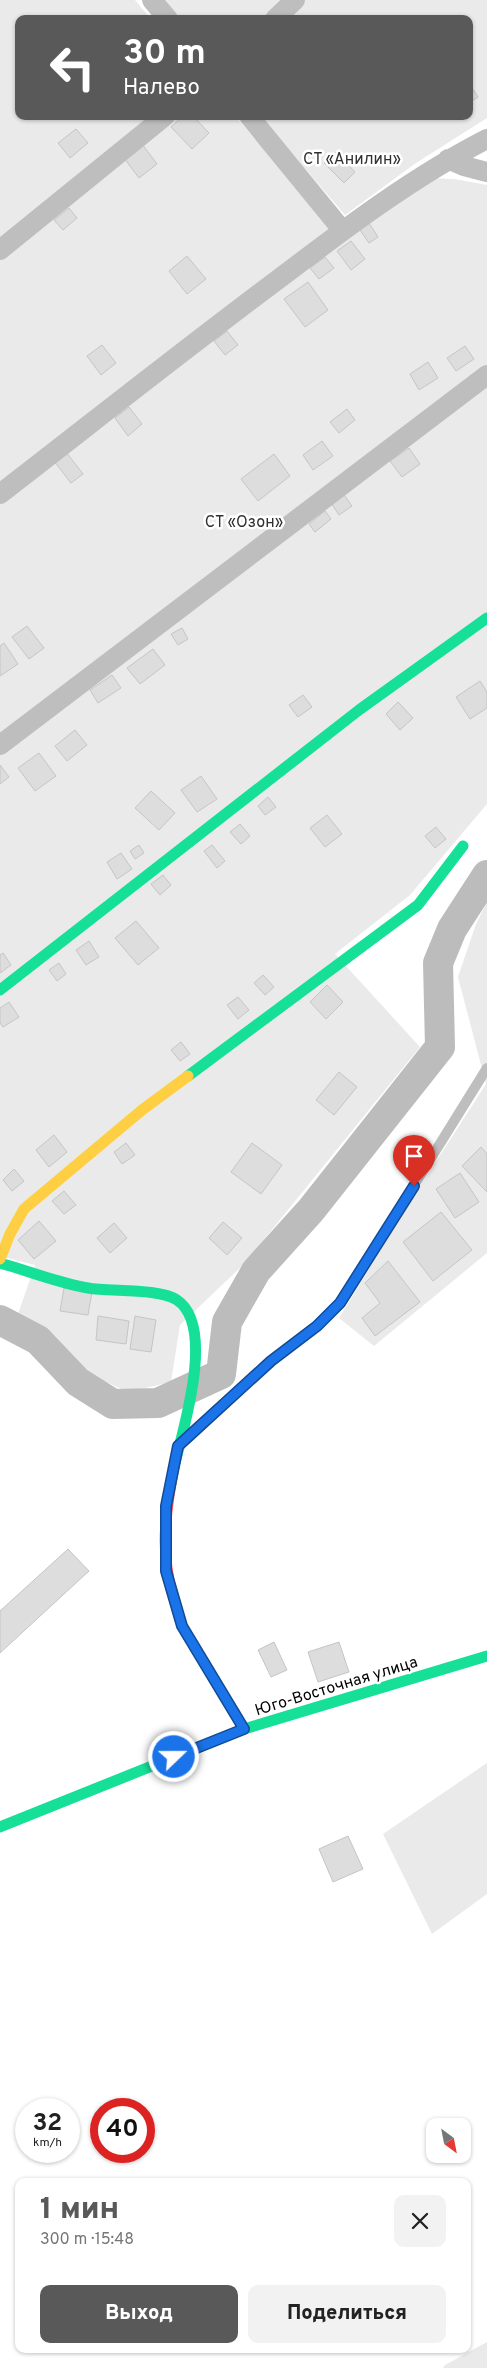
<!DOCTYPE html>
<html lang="ru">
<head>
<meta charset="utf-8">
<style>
	:root { --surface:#fff; --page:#f2f2f2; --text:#222; --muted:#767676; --accent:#595959 }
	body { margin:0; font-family:Overpass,sans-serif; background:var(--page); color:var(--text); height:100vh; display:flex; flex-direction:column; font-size:19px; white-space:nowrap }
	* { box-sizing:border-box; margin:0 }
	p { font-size:16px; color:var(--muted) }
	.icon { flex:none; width:28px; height:28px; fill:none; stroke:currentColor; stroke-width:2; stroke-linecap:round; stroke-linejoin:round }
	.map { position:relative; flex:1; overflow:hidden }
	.details { position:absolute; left:15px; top:2178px; width:456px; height:175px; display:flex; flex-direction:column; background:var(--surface); border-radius:10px; box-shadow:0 1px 4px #0004 }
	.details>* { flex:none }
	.guide { position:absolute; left:15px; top:15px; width:458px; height:105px; border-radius:10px; box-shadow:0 1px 4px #0004; background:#595959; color:#fff; overflow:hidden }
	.needle { width:32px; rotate:148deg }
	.controls { position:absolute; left:426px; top:2118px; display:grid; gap:10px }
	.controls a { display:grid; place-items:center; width:45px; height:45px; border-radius:10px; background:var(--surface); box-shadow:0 1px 4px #0004; font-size:25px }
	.speed { position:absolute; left:15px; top:2098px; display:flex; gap:10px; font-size:25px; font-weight:700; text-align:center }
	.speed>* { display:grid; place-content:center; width:65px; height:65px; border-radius:50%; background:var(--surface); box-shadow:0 1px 4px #0004; line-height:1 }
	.speed small { font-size:12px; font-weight:400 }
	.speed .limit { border:8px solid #d22; background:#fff; color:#111 }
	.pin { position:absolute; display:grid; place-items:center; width:42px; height:42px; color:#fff; margin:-51px -21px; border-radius:50% 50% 50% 0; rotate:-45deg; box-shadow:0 0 5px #0007 }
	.pin .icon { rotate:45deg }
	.me { position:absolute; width:55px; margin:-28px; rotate:68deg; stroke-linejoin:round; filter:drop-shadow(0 0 4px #0008) }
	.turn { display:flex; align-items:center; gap:18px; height:105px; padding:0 25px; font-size:22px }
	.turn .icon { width:65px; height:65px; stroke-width:2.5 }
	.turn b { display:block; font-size:35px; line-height:42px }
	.round { display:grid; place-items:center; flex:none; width:52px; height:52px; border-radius:10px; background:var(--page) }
	.summary { display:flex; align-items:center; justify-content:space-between; height:85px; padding:0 25px }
	h1 { font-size:30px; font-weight:800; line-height:38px; color:var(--accent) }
	.button { display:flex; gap:10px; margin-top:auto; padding:10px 25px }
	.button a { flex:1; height:58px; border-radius:10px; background:var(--accent); color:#fff; font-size:20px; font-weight:800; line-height:58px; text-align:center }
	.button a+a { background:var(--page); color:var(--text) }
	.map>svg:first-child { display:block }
	.green { fill:#eaeaea }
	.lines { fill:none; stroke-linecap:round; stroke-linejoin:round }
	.river { stroke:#bcbcbc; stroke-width:30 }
	.building { fill:#ddd; stroke:#c5c5c5 }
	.lane { stroke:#bebebe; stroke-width:10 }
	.street { stroke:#bebebe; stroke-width:20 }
	.fast { stroke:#16e098; stroke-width:11 }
	.slow { stroke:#ffcf43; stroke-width:11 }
	.jam { stroke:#f24e42; stroke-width:11 }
	.route-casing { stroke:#114b97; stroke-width:12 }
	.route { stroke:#1a73e8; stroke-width:9 }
	.labels { text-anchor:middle; stroke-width:5; stroke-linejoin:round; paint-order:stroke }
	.park-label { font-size:16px; fill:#303030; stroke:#fff }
	.street-label { font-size:16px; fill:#000; stroke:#fff }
</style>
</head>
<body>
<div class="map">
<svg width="487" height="2368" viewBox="0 0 487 2368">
	<rect width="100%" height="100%" fill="#fff"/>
	<path class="green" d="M0,0H135L151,19H19V116H235L326,221L346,238L427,178L454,179L487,185V804L410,895L335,954L420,1047L244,1264L180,1325L171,1382L128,1392L87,1373L17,1317L35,1265L0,1256Z
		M165,0H487V118L416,163L345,215L260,116H469V19H180Z
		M487,902V1253L374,1346L339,1318L419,1188L486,1084L458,977L476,924Z
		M487,1763V1894L432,1934L383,1834Z
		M487,2342V2368H443L445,2365Z"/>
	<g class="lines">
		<path class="river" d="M0,1320L38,1340L78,1382L113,1404L158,1403L221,1374L227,1322L256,1271L311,1210L440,1047L438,963L452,929L487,875"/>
	</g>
	<path class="building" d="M469,83L478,97L469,103Z
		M183,116H193L209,133L192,149L171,127Z
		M76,129L88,143L70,158L58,143Z
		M142,144L157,164L139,178L124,158Z
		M336,152L355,172L344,183L324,163Z
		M69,208L77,218L63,230L54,220Z
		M369,223L378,237L369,243L360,230Z
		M351,241L365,259L351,270L337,251Z
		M187,256L206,279L187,294L169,271Z
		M325,257L334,268L319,279L310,268Z
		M308,282L328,310L305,327L284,299Z
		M227,331L238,345L225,355L214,341Z
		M102,345L116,363L101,375L87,356Z
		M465,346L474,359L456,371L447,358Z
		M428,362L438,378L419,390L410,374Z
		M129,407L142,424L128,436L115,418Z
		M347,409L355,420L339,433L330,422Z
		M322,441L333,456L313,470L303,455Z
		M409,448L420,464L402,477L390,461Z
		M66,452L83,474L71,483L54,461Z
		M274,454L290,476L258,501L241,479Z
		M342,492L352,506L339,515L329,500Z
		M325,511L331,519L315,532L309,524Z
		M27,626L44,648L29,659L12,637Z
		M182,628L188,639L178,645L171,634Z
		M4,643L18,664L0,676V646Z
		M153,649L165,665L140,684L127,668Z
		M112,675L121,688L98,703L90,690Z
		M480,681L487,692V708L470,719L456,697Z
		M303,695L312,707L298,717L289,705Z
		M398,702L413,718L400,730L386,714Z
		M75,730L87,745L67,761L55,746Z
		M39,753L56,776L35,791L18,768Z
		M0,765L9,777L0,784Z
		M201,776L217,799L197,812L181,790Z
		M151,791L175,813L159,830L135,808Z
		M268,797L276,807L265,815L258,806Z
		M327,815L342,834L325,847L310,828Z
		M240,824L250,836L241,844L230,832Z
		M436,827L446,839L435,848L425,836Z
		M139,845L144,853L135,859L130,851Z
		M212,845L225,861L217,868L204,851Z
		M121,853L132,869L117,879L107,862Z
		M163,875L171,885L160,895L151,884Z
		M136,921L159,948L138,965L115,938Z
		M89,941L99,957L86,965L76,950Z
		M3,953L11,965L0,973V955Z
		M59,963L66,974L57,981L49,970Z
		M263,975L274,987L265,995L254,983Z
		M327,985L343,1002L326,1019L310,1002Z
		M238,997L249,1010L238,1019L227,1005Z
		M9,1002L19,1017L3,1027L0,1023V1008Z
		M181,1042L190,1054L180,1061L171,1050Z
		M339,1072L357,1087L334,1115L316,1100Z
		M54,1135L67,1152L49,1167L36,1150Z
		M126,1143L135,1155L122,1164L114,1152Z
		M252,1143L282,1165L261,1194L231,1172Z
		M481,1147L487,1154V1192L462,1166Z
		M14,1169L24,1181L12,1191L3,1180Z
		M460,1173L479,1202L455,1218L436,1189Z
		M64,1191L76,1205L64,1214L52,1201Z
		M441,1212L472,1250L433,1281L403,1242Z
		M39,1221L56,1241L34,1259L18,1240Z
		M223,1222L242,1238L227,1255L209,1238Z
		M114,1223L127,1238L110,1253L97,1238Z
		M388,1261L420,1302L375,1336L362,1318L380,1303L365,1283Z
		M64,1288L92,1292L88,1315L60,1311Z
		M98,1316L129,1321L126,1344L96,1340Z
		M135,1316L156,1320L151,1352L130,1349Z
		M68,1549L89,1571L0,1653V1611Z
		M274,1642L287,1670L271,1677L258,1650Z
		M339,1642L349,1672L318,1682L308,1652Z
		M348,1836L363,1869L333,1882L319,1849Z"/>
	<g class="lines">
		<path class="lane" d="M187,1439L271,1361L317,1326L341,1303L487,1068"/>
		<path class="street" d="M152,0L168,19
			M275,19L295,0
			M249,116L343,231
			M448,159L464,166L487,172
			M0,250L165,116
			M0,494C93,422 185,349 280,278C346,228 413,177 487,139
			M0,745L487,375"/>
		<path class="fast" d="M0,990L359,710L487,618
			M188,1076L418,905L463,846
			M0,1263C29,1271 58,1283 88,1288C110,1292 159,1288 177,1300C216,1326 183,1430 174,1467
			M0,1827L244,1729L487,1656"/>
		<path class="slow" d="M0,1259L10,1234L24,1209L142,1110L188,1076
			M172,1592L182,1626L244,1729"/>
		<path class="jam" d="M172,1592C160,1551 166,1508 174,1467"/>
	</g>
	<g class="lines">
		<defs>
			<path id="route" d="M174,1757L244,1729L182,1626L166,1571V1506L178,1446L271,1361L317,1326L340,1303L414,1186"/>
		</defs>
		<use href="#route" class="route-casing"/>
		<use href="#route" class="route"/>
	</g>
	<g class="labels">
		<g class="park-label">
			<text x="352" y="164">СТ «Анилин»</text>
			<text x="244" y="527">СТ «Озон»</text>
		</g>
		<g class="street-label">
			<text transform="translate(336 1685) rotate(-17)" y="6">Юго-Восточная улица</text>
		</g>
	</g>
</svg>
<div class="controls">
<a><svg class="needle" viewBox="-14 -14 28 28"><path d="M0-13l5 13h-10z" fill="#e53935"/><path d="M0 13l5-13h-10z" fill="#767676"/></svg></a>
</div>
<div class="speed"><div>32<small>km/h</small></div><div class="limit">40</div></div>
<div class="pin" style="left:414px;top:1186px;background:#d93025"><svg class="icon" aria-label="arrive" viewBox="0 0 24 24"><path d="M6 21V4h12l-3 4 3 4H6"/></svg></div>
<svg class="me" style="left:174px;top:1757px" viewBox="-20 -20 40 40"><circle r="17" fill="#1a73e8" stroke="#fff" stroke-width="3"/><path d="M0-11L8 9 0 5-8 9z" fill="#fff"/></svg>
<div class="guide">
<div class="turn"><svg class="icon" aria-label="left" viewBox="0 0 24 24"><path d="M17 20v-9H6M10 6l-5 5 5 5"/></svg><div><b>30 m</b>Налево</div></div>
</div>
<section class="details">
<div class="summary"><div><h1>1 мин</h1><p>300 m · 15:48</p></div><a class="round"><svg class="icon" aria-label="close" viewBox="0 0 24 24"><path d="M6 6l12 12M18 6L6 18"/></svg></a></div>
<div class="button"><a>Выход</a><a>Поделиться</a></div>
</section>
</div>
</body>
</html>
